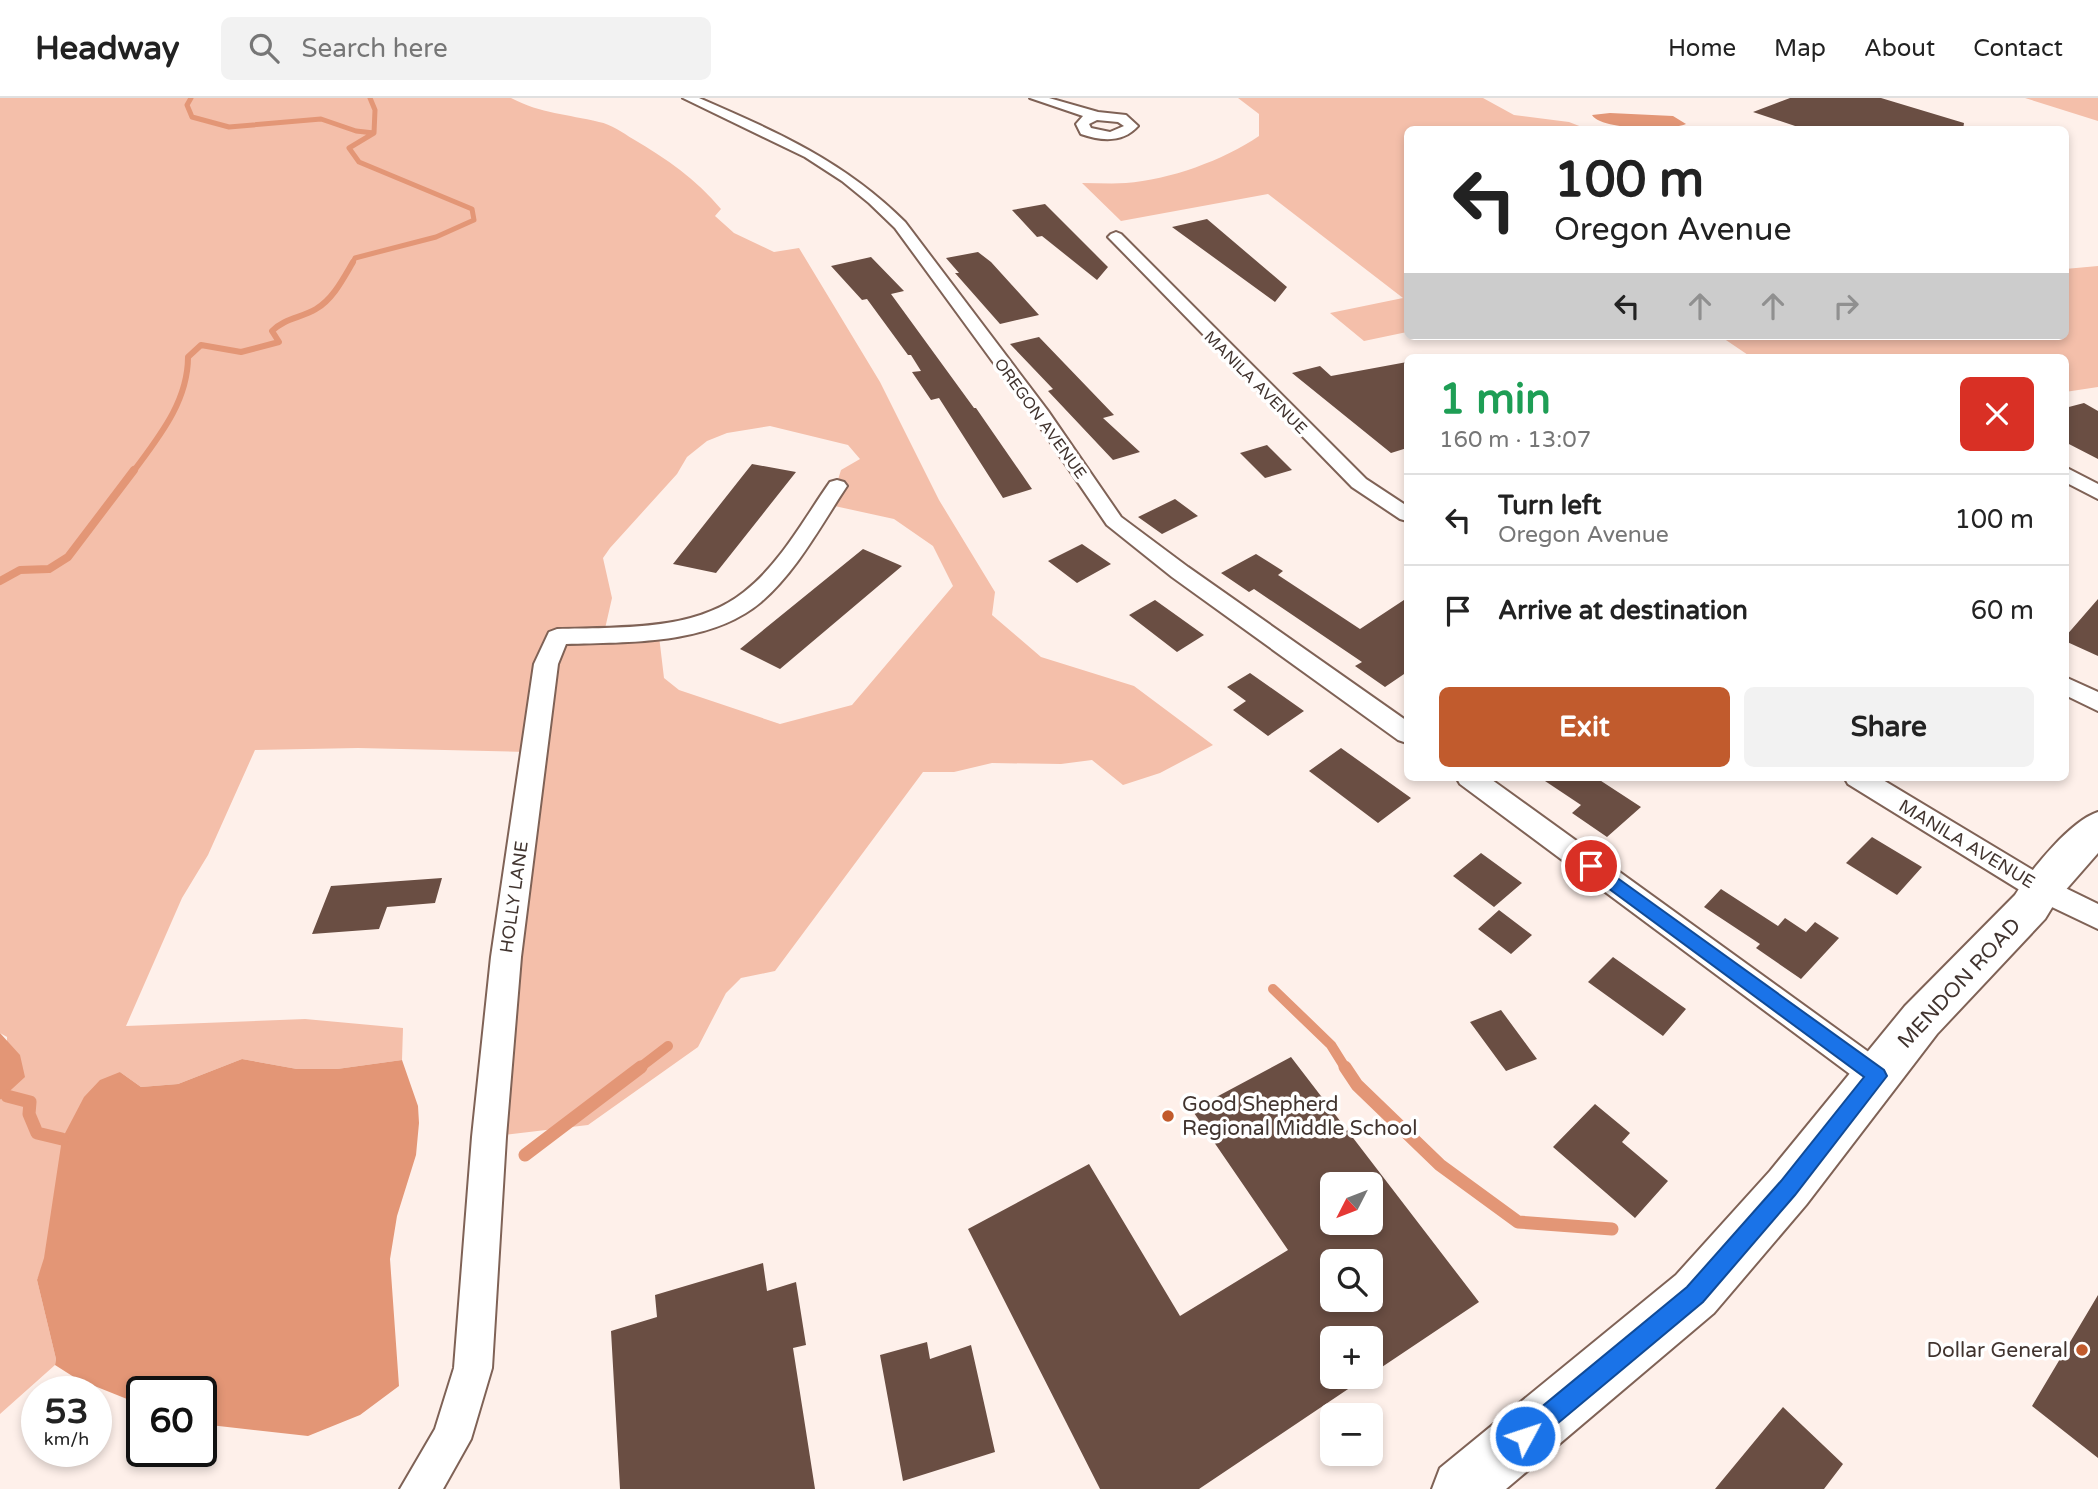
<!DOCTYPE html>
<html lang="en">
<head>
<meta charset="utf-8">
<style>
	:root { --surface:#fff; --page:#f2f2f2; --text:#222; --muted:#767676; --line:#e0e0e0; --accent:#c15b2d }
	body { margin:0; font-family:"Varela Round",sans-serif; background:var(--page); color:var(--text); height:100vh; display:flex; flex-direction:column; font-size:26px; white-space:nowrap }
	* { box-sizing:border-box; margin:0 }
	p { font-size:23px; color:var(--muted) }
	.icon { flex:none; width:38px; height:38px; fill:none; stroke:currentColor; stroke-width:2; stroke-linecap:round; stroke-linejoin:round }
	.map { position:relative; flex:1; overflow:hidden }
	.sheet { position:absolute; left:1404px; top:256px; width:665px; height:427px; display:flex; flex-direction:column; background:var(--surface); border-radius:10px; box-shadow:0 4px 10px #0003 }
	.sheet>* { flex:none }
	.banner { position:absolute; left:1404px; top:28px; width:665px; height:214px; border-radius:10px; box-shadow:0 4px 10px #0003; background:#fff; color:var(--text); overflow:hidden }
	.needle { width:46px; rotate:228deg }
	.buttons { position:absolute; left:1320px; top:1074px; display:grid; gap:14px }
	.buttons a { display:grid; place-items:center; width:63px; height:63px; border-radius:10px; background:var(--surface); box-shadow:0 4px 10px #0003; font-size:35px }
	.speed { position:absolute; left:21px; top:1278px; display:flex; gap:14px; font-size:35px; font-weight:700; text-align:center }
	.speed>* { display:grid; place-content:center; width:91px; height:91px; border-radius:50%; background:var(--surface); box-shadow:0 4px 10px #0003; line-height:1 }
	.speed small { font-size:18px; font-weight:400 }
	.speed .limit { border:4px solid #111; border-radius:10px; background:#fff; color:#111 }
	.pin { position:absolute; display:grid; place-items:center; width:60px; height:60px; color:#fff; margin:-30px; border:4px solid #fff; border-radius:50%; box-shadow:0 2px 7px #0007 }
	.me { position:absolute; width:77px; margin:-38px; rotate:50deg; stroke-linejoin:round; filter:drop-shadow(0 0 5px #0008) }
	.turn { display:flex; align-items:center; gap:24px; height:147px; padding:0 35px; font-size:32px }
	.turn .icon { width:91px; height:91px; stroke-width:2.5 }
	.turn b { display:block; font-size:49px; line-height:60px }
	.lanes { display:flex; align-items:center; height:66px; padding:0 35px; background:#0003; justify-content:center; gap:35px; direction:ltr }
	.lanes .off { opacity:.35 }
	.round { display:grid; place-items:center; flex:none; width:74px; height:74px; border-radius:10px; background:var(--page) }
	.headline { display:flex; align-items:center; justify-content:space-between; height:119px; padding:0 35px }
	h1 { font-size:42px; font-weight:700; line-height:52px; color:#1e9e55 }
	.button { display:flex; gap:14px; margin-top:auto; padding:14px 35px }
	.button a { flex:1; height:80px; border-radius:10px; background:var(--accent); color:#fff; font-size:28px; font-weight:700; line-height:80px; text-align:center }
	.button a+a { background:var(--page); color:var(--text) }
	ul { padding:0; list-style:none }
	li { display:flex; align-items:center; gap:21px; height:91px; padding:0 35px; border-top:2px solid var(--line) }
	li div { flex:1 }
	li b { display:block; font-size:26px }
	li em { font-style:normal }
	header { display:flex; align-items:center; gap:42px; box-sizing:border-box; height:98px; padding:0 35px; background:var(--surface); border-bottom:2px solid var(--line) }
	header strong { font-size:33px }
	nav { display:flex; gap:38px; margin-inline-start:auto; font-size:24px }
	.search { width:490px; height:63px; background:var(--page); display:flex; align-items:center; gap:18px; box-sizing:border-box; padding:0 24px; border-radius:10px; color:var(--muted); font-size:26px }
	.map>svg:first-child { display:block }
	.green { fill:#f4bfaa; fill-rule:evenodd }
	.water { fill:#e39676 }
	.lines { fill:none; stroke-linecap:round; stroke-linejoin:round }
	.stream-far4 { stroke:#e39676; stroke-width:5 }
	.stream-far3 { stroke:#e39676; stroke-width:6 }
	.stream-far2 { stroke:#e39676; stroke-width:8 }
	.stream-far1 { stroke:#e39676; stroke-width:10 }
	.stream { stroke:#e39676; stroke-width:13 }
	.building { fill:#6a4e43; fill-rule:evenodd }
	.street-casing { stroke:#7f6256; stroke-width:4 }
	.primary-casing { stroke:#7f6256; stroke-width:4 }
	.street { fill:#fff; fill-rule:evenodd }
	.primary { fill:#fff; fill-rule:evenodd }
	.route { fill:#1a73e8; stroke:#114b97; stroke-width:2 }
	.poi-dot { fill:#c15b2d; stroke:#fff; stroke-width:2.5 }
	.labels { text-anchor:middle; stroke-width:7; stroke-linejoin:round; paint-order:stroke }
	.far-street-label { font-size:16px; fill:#41342f; stroke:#fff }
	.street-label { font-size:18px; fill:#41342f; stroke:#fff }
	.near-street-label { font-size:21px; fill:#41342f; stroke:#fff }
	.near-poi-label { font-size:21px; fill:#41342f; stroke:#fff; text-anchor:start }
</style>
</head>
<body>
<header>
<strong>Headway</strong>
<div class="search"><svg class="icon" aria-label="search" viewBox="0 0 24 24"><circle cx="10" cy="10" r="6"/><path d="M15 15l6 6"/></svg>Search here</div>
<nav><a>Home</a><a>Map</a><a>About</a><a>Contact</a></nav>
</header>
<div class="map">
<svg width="2098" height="1391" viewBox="0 0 2098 1391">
	<rect width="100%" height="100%" fill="#fef0ea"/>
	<path class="green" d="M0,0H511C542,16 567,16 599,24C611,26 623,35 633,41C667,61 696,81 721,111L715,118L734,135L774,154L799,150L880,284L939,402L995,494L992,517L1041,559L1134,588L1213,647L1160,675L1123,687L1092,662L1061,666L992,665L954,674H923L775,873L741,880L726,895L698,949L588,1027L487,1039L527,654L358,650L255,652L208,757L182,800L126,928L305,921L403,930L402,962L337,971H297L242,961L178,986L141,989L120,974L37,1182L56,1261L55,1267L0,1316V1002L7,998V939L0,935ZM770,328L848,347L860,361L841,372L830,407L894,421L933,448L953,488L852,607L780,626L679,592L664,580L659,538L604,535L612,500L603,460L610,450L677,376L687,359L707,343L727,335Z
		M1238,0H1483L1514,17L1569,24L1587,31L1407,32V234L1364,243L1330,215L1403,200L1268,96L1121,123L1082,85C1097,85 1112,86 1126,85C1169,82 1224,62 1259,38V16Z
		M2025,0H2098V23Z
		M2098,168V289L2065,294V259H1751L1720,238H2065V171Z"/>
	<path class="water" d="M1610,15L1673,18L1686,26C1670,33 1601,32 1592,17Z
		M0,935L20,957L25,979L0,1002Z
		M242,961L297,971H337L402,962L418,1008L419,1025L416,1057L397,1118L390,1161L399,1288L360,1317L308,1338L201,1326V1293H142V1307L77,1281L55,1267L56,1261L37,1182L44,1160L62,1041L84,999L100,982L120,974L141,989L178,986Z"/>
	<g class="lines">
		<path class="stream-far4" d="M191,0L187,7L192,19L229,29L321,21L356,33L374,35L349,50L359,64L472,111L474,122L436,139L355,160L352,166
			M370,0L375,12L374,35"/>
		<path class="stream-far3" d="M133,374C158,340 188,304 188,259L201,247L241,254L279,244L272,233C285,220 301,220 316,211C333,201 343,181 353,164"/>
		<path class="stream-far2" d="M0,483L20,472L49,471L68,459L134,372"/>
		<path class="stream-far1" d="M1273,891L1331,947L1346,971
			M638,971L668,948"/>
		<path class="stream" d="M1345,969L1357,987L1440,1067L1518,1124L1612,1131
			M7,998L30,1004L29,1016L37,1035L62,1041
			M525,1057L641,969"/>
	</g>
	<path class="building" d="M1790,0H1881L1964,25L1963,32H1807L1753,14Z
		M1045,106L1108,169L1097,182L1042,138L1037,139L1012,112Z
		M1207,121L1287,189L1275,204L1172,129Z
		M978,154L991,164L1039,217L1000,226L955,175H959L946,160Z
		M871,159L904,193L891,196L974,310H976L1032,391L1003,400L939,300L931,302L912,274L921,273L911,257H908L867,201L862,202L831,168Z
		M1039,239L1114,317L1103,320L1140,354L1113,362L1048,293L1053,291L1010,246Z
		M1407,264V350L1391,355L1292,275L1320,268L1331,278Z
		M2084,305L2098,313V361L2065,344V310Z
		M1267,347L1292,372L1265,380L1240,355Z
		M752,366L796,374L716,475L673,466Z
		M1175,401L1198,418L1162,436L1138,419Z
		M1082,446L1111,466L1077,485L1048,463Z
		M863,451L902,468L780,571L740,551Z
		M1256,456L1283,473L1278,477L1360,531L1407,500V574L1385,589L1355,568L1362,564L1254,491L1249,494L1221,475Z
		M2098,501V558L2065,543V539Z
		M1155,502L1204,537L1177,554L1129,517Z
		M1250,575L1304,613L1268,638L1233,612L1246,603L1227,589Z
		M1341,650L1411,700L1378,725L1309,673Z
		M1539,679H1595L1641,709L1607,739L1572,715L1581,707Z
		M1872,739L1922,769L1897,797L1846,765Z
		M1481,755L1522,785L1494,809L1453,778Z
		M442,780L435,805L387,809L379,831L312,836L331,788Z
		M1721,791L1778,828L1785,820L1806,834L1815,824L1839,840L1801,881L1756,850L1760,846L1704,809Z
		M1499,812L1532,837L1511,856L1478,831Z
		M1613,859L1686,911L1663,938L1588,884Z
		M1501,912L1537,961L1506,973L1470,924Z
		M1291,959L1479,1204L1370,1277V1241H1332V1279H1366L1199,1391H1100L968,1131L1089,1066L1180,1218L1288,1152L1192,1012ZM1332,1087H1370V1125H1332ZM1332,1164H1370V1202H1332Z
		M1595,1006L1630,1035L1622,1044L1668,1083L1635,1120L1553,1049Z
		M763,1165L767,1193L796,1184L806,1247L793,1250L815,1391H620L611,1233L657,1219L655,1197Z
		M2098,1197V1360L2032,1308Z
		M927,1244L930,1261L971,1247L995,1354L903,1383L880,1257Z
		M1783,1309L1843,1366L1824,1391H1715Z"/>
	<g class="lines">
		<defs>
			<path id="street" d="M683,0H699C777,34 844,63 905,124L1048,313L1121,419L1188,469L1407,623V645L1398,642L1172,479L1107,427L1034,320L895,130L869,105L842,83L805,59Z
				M1030,0H1049L1098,14L1126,17L1138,28C1123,45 1101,43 1081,36L1076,26L1083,18ZM1097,22L1118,24L1124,28L1110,34L1091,30L1089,26Z
				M1116,134L1121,136L1366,381L1407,408V423L1400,421L1352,389L1111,142L1108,139L1111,136Z
				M2065,369L2098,386V401L2065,384Z
				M837,382L844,384L847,388C821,427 797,473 761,504C710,547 629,544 566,546L558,566L521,859L506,1039L492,1270L471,1341L443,1391H400L435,1331L454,1270L472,1039L491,859L534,566L549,534L557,531C618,529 694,534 744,494C780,466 804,421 830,384Z
				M2065,579L2098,594V613L2065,597Z
				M1456,679H1488L1888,968L1893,978L1888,988L1877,993L1866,988L1460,686Z
				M1844,679H1878L2051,783L2098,806V831L2031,799L1848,686Z"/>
			<path id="primary" d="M2098,714V755L2056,803L2045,821L1937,936L1806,1107L1714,1215L1506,1391H1432L1440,1370L1676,1177L1770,1073L1905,908L2015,797C2031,772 2070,723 2098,714Z"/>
		</defs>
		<use href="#street" class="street-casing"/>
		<use href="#primary" class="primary-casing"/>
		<use href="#street" class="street"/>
		<use href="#primary" class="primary"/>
	</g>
	<path class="route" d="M1591,761L1884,972L1887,978L1795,1097L1703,1204L1533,1346L1525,1350L1516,1346L1513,1338L1516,1330L1687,1189L1781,1083L1864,979L1585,773L1582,768L1585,763Z"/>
	<g class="poi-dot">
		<circle cx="1168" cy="1018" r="7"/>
		<circle cx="2082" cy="1252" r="7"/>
	</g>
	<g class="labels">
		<g class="far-street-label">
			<text transform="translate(1256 284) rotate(45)" y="6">MANILA AVENUE</text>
			<text transform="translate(1041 320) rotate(54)" y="6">OREGON AVENUE</text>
		</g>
		<g class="street-label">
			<text transform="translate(1967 746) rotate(31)" y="6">MANILA AVENUE</text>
			<text transform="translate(514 799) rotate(-82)" y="6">HOLLY LANE</text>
		</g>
		<g class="near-street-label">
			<text transform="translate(1959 885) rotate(-47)" y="7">MENDON ROAD</text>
		</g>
		<g class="near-poi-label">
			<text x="1182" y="1013">Good Shepherd<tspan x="1182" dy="24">Regional Middle School</tspan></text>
			<text x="2068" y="1259" text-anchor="end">Dollar General</text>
		</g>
	</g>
</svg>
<div class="buttons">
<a><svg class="needle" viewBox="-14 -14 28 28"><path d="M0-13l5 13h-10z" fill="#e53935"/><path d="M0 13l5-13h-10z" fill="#767676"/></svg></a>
<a><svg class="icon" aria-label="search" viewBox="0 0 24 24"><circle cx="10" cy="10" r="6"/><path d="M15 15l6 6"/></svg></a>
<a>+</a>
<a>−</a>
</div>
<div class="speed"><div>53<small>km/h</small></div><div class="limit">60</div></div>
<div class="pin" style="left:1591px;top:768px;background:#d93025"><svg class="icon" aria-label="arrive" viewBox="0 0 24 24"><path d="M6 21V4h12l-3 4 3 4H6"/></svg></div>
<svg class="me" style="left:1525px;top:1338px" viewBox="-20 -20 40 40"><circle r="17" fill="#1a73e8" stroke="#fff" stroke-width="3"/><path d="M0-11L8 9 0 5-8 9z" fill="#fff"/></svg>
<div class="banner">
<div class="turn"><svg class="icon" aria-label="left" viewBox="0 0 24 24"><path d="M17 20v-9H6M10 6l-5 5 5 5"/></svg><div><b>100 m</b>Oregon Avenue</div></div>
<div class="lanes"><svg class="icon" aria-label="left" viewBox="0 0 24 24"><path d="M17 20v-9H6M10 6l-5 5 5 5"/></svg><svg class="icon off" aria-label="ahead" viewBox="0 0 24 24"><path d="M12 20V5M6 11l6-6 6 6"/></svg><svg class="icon off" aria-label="ahead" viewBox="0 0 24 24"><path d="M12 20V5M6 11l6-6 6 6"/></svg><svg class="icon off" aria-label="right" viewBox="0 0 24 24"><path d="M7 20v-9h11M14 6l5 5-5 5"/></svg></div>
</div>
<section class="sheet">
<div class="headline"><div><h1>1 min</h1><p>160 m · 13:07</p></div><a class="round" style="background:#d93025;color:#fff"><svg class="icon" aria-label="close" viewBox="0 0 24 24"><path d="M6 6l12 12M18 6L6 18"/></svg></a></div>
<ul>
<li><svg class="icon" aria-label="left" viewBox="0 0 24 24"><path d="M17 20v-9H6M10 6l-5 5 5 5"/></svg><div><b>Turn left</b><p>Oregon Avenue</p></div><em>100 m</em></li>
<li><svg class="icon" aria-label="arrive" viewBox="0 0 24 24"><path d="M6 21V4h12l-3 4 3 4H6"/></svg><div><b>Arrive at destination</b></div><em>60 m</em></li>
</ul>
<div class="button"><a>Exit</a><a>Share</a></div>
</section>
</div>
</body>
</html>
